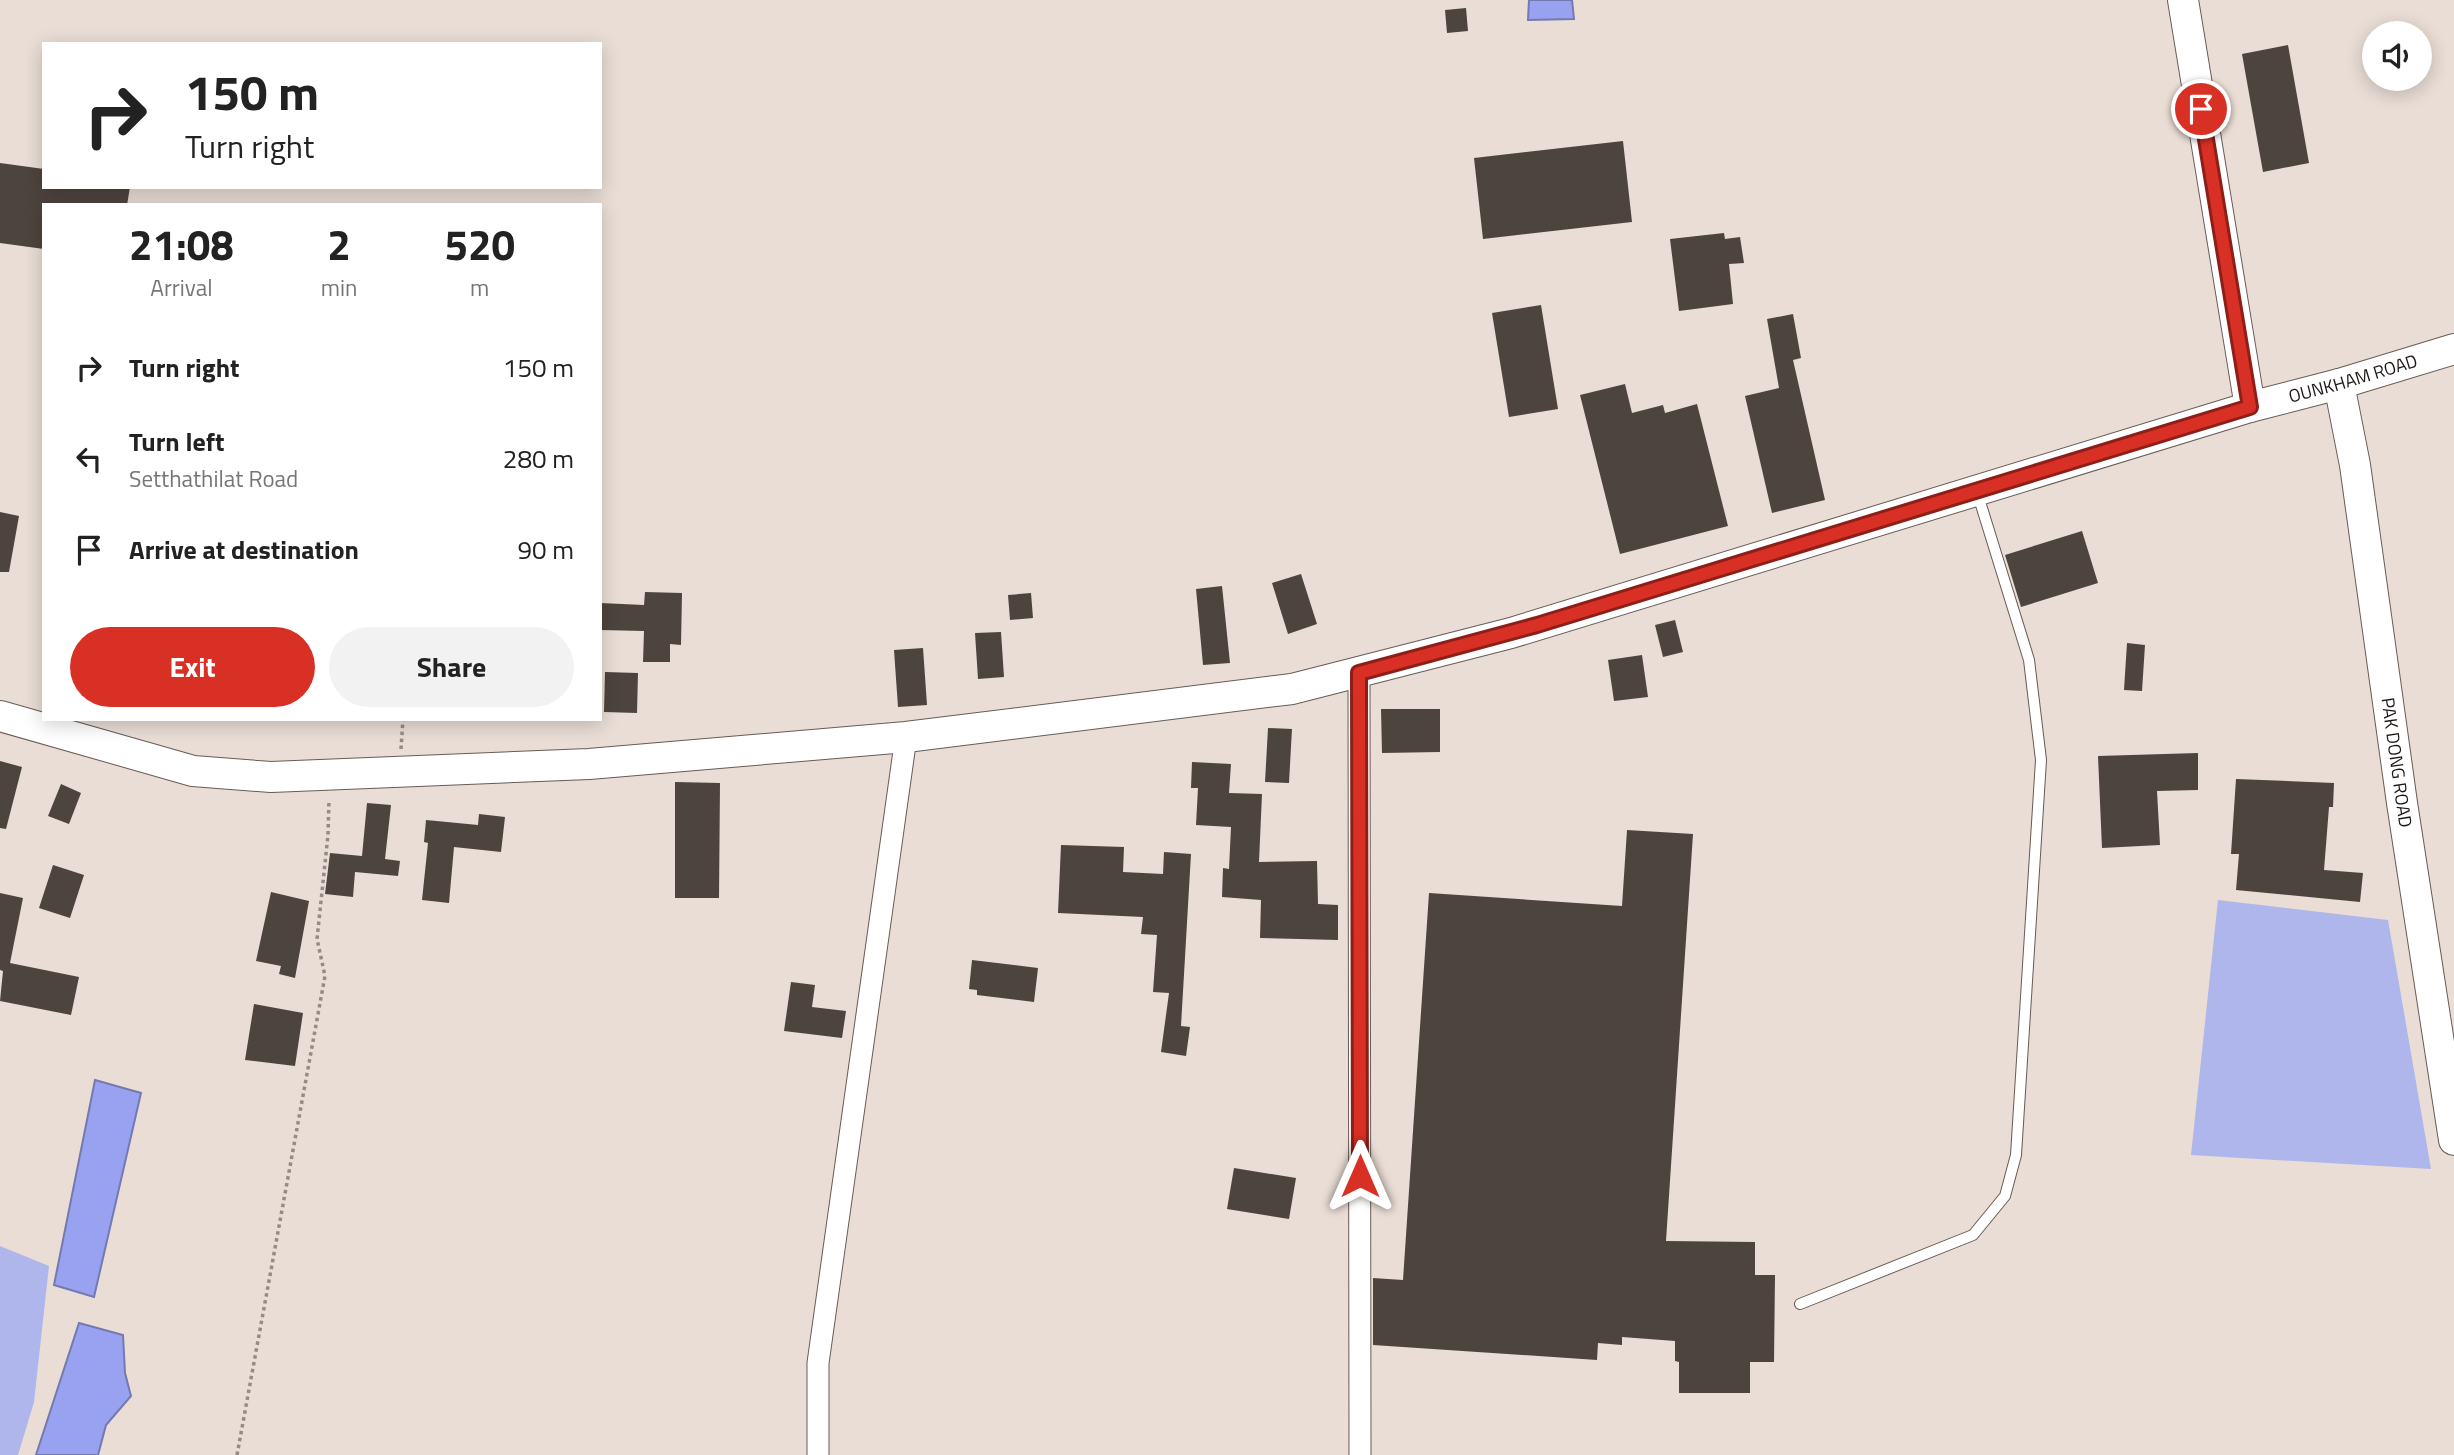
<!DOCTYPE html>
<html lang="en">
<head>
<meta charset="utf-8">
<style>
	:root { --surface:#fff; --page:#f2f2f2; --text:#222; --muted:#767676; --accent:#d93025 }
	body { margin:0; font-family:"Titillium Web",sans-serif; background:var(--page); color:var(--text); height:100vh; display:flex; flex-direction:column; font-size:26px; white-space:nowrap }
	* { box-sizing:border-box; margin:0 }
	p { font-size:23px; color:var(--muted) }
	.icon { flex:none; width:38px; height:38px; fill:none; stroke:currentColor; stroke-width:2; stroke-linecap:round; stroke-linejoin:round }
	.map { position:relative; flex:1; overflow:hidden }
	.panel { position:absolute; left:42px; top:203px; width:560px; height:518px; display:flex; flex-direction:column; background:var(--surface); border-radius:0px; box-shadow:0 4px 18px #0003 }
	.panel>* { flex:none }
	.banner { position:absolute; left:42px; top:42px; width:560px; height:147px; border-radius:0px; box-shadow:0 4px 18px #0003; background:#fff; color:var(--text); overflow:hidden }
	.tools { position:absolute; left:2362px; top:21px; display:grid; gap:14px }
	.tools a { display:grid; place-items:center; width:70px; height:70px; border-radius:50%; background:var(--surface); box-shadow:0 4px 18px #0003; font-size:35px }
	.pin { position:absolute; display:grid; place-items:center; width:60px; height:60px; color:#fff; margin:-30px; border:4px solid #fff; border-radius:50%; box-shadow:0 2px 7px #0007 }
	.me { position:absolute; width:77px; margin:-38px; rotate:0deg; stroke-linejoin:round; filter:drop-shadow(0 0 5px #0008) }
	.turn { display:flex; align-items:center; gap:24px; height:147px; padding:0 28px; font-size:32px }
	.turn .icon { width:91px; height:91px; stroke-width:2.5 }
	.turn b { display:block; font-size:49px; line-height:60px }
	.eta { display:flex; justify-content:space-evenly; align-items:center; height:119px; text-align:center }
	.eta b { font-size:42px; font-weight:700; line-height:49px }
	.primary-button { display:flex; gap:14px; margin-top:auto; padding:14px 28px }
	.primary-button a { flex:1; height:80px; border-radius:42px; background:var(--accent); color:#fff; font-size:28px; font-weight:700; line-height:80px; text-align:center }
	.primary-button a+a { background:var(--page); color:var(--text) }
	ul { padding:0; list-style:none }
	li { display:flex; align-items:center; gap:21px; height:91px; padding:0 28px }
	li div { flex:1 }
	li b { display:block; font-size:26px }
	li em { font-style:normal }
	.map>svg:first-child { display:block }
	.green { fill:#aeb6eb }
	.water { fill:#99a2f0; stroke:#7479af; stroke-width:2 }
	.building { fill:#4e443e }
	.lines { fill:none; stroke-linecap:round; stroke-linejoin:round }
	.lane-casing { stroke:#675c56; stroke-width:12 }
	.street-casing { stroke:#675c56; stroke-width:23 }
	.secondary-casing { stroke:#675c56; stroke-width:32 }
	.path { stroke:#948b86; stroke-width:3.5; stroke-dasharray:3.5 3.5; stroke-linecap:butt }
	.lane { stroke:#fff; stroke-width:10 }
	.street { stroke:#fff; stroke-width:21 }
	.secondary { stroke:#fff; stroke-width:30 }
	.route-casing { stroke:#8d1f18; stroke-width:18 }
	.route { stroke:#d93025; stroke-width:12 }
	.labels { text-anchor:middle; stroke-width:7; stroke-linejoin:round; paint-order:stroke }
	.street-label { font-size:18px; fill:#1d1816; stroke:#fff }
</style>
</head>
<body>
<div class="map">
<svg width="2454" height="1455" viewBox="0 0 2454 1455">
	<rect width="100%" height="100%" fill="#e9ddd5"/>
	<path class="green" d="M2218,900L2388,920L2431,1169L2191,1155Z
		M0,1246L49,1266L34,1402L18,1455H0Z"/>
	<path class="water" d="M1529,0H1572L1574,19L1528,20Z
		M95,1080L141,1093L94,1297L54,1285Z
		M79,1323L123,1335L125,1373L131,1396L106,1425L98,1455H36Z"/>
	<path class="building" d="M1466,8L1468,31L1447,33L1445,10Z
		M2288,45L2309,163L2263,172L2242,54Z
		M1623,141L1632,222L1483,239L1474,158Z
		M0,163L44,169V187H130L127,205H44V249L0,243Z
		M1724,233L1725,239L1740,237L1744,263L1729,264L1733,304L1679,311L1670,239Z
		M1541,305L1558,409L1509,417L1492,313Z
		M1793,314L1801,358L1793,360L1825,500L1772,513L1745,396L1779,388L1767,319Z
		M1625,384L1632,413L1663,405L1665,413L1697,404L1728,526L1620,554L1580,395Z
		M0,512L19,516L9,572H0Z
		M2082,531L2098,583L2021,607L2005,555Z
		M1301,574L1317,624L1288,634L1272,583Z
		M1222,586L1230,663L1203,665L1196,589Z
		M645,592L682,593L681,645L670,644V662H643L644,631L600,630V603L644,605Z
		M1031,593L1033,618L1010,620L1008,595Z
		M1675,620L1683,652L1663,657L1655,625Z
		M1001,632L1004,677L978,679L975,633Z
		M2127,643L2145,645L2142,691L2124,690Z
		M923,648L927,705L898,707L894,650Z
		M1642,655L1648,697L1614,701L1608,660Z
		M605,672L638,673L637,713L604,712Z
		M1381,709H1440V752L1382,753Z
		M1268,728L1292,729L1289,783L1265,782Z
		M2198,753V790L2157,791L2160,845L2102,848L2098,756Z
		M0,761L22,767L6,829L0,828Z
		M1192,762L1231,764L1229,793L1262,794L1259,862L1317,861L1318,904L1338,905V940L1260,938L1261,900L1222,897L1223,868L1229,869L1231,827L1196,825L1198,788H1191Z
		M2236,779L2334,783L2333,807H2329L2324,870L2363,873L2360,902L2236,890L2239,854H2231Z
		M675,782L720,783L719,898H675Z
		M61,784L81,793L69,824L48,816Z
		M367,803L391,805L385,859L400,861L398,876L355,872L353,897L325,894L330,853L362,856Z
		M479,814L505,817L501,852L454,847L449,903L422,900L428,843L424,842L426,820L478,825Z
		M1627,830L1693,834L1666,1241L1755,1242V1275H1775L1774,1362H1750V1393H1679V1362L1675,1361V1341L1622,1337V1345L1598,1343L1597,1360L1373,1345V1278L1403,1280L1429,893L1622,906Z
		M1061,845L1124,847L1123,872L1163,874L1164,852L1191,854L1181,1026L1190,1027L1186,1056L1161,1052L1169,993L1153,992L1157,935L1141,934L1143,917L1058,913Z
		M53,865L84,875L70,918L39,908Z
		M271,892L309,901L295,978L279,974L281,966L256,961Z
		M0,893L23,898L10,963L79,977L71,1015L0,1001L3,971L0,970Z
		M972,960L1038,968L1034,1002L977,995V990L969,989Z
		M791,982L815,985L812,1007L846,1011L842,1038L784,1031Z
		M254,1004L303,1013L295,1066L245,1060Z
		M1234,1168L1296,1178L1289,1219L1227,1209Z"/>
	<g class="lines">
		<defs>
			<path id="lane" d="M1800,1304L1973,1235L2005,1196L2016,1155L2041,760L2029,660L1977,492"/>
			<path id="street" d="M1359,673L1360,1455
				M818,1455V1363L906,737"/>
			<g id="secondary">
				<path d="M2183,0L2250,407"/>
				<path id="s1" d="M2339,384L2355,465L2402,803L2454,1140"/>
				<path id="s2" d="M0,716L193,771L271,777L589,764L906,737L1292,689L1511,633L2250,407L2339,384L2454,349"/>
			</g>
		</defs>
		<use href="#lane" class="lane-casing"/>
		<use href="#street" class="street-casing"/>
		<use href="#secondary" class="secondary-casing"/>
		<path class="path" d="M401,749L403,719
			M237,1455L325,976L317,939L328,835L329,801"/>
		<use href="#lane" class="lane"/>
		<use href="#street" class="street"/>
		<use href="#secondary" class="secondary"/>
	</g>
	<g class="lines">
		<defs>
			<path id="route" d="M1360,1176L1359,673L1537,625L2250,407L2201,109"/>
		</defs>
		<use href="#route" class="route-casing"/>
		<use href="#route" class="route"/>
	</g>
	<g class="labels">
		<g class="street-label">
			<text dy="6" stroke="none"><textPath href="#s2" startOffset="2410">OUNKHAM ROAD</textPath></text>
			<text dy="6" stroke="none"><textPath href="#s1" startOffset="383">PAK DONG ROAD</textPath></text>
		</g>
	</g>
</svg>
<div class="tools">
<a><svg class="icon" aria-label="sound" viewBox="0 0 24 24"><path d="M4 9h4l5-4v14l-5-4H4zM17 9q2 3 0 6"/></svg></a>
</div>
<div class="pin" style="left:2201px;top:109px;background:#d93025"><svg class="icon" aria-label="arrive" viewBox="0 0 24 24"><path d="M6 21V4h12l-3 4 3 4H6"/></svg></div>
<svg class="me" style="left:1360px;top:1176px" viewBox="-20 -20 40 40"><path d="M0-17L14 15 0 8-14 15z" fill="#d93025" stroke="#fff" stroke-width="4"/></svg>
<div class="banner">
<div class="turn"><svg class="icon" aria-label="right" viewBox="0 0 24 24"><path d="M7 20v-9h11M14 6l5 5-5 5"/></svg><div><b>150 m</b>Turn right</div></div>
</div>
<section class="panel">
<div class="eta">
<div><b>21:08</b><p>Arrival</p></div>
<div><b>2</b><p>min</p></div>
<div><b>520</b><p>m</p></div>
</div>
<ul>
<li><svg class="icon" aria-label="right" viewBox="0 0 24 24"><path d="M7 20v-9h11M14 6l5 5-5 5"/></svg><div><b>Turn right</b></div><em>150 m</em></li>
<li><svg class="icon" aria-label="left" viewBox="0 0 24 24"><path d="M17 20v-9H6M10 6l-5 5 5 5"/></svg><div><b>Turn left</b><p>Setthathilat Road</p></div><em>280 m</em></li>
<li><svg class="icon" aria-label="arrive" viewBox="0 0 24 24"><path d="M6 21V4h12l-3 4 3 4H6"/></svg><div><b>Arrive at destination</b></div><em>90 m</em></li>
</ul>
<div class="primary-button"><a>Exit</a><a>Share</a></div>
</section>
</div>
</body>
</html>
